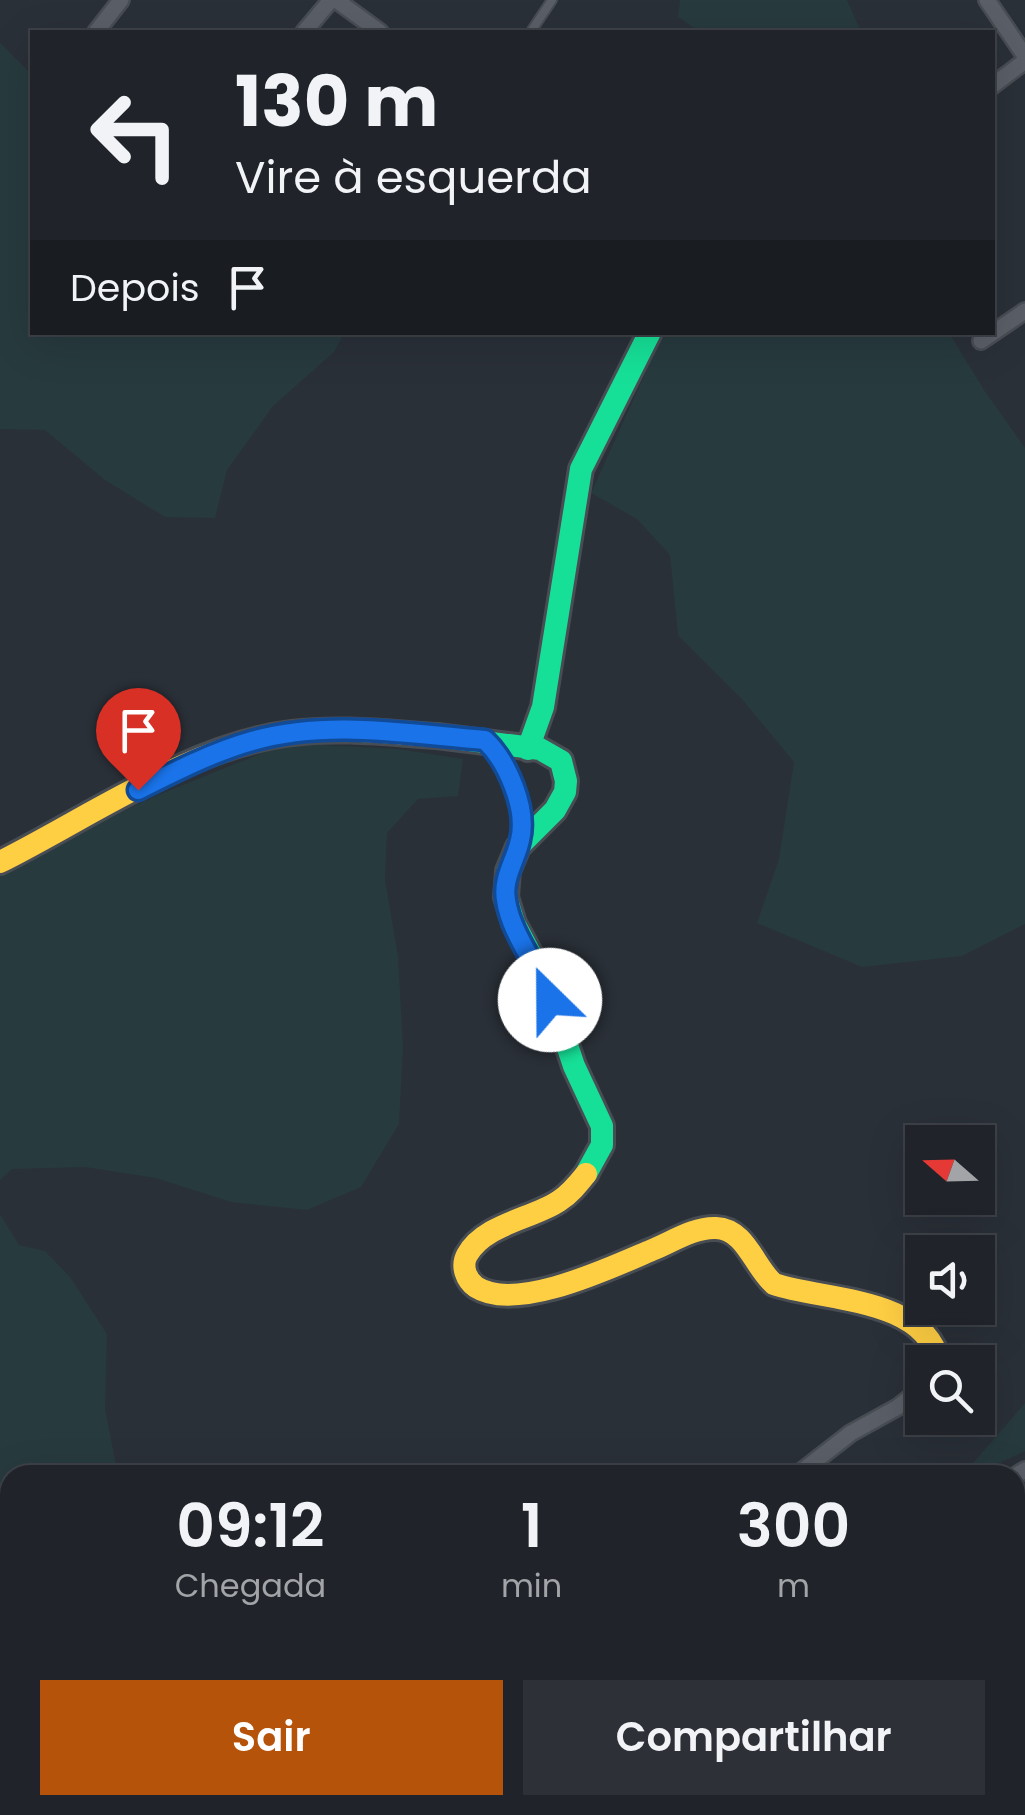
<!DOCTYPE html>
<html lang="pt">
<head>
<meta charset="utf-8">
<style>
	:root { --surface:#20242a; --page:#2d3036; --text:#f1f3f6; --muted:#a2a4a8; --line:#3d4147; --accent:#b45309 }
	body { margin:0; font-family:Poppins,sans-serif; background:var(--page); color:var(--text); height:100vh; display:flex; flex-direction:column; font-size:38px; white-space:nowrap }
	* { box-sizing:border-box; margin:0 }
	p { font-size:32px; color:var(--muted) }
	.icon { flex:none; width:55px; height:55px; fill:none; stroke:currentColor; stroke-width:2; stroke-linecap:round; stroke-linejoin:round }
	.map { position:relative; flex:1; overflow:hidden }
	.panel { position:absolute; left:0px; top:1465px; width:1025px; height:350px; display:flex; flex-direction:column; background:var(--surface); border-radius:30px 30px 0 0; box-shadow:0 10px 40px #0002,0 0 0 2px var(--line) }
	.panel>* { flex:none }
	.banner { position:absolute; left:30px; top:30px; width:965px; height:305px; border-radius:0px; box-shadow:0 10px 40px #0002,0 0 0 2px var(--line); background:#20242a; color:var(--text); overflow:hidden }
	.needle { width:65px; rotate:290deg }
	.buttons { position:absolute; left:905px; top:1125px; display:grid; gap:20px }
	.buttons a { display:grid; place-items:center; width:90px; height:90px; border-radius:0px; background:var(--surface); box-shadow:0 10px 40px #0002,0 0 0 2px var(--line); font-size:50px }
	.pin { position:absolute; display:grid; place-items:center; width:85px; height:85px; color:#fff; margin:-102px -42px; border-radius:50% 50% 50% 0; rotate:-45deg; box-shadow:0 0 10px #0007 }
	.pin .icon { rotate:45deg }
	.me { position:absolute; width:110px; margin:-55px; rotate:337deg; stroke-linejoin:round; filter:drop-shadow(0 0 8px #0008) }
	.turn { display:flex; align-items:center; gap:35px; height:210px; padding:0 40px; font-size:45px }
	.turn .icon { width:130px; height:130px; stroke-width:2.5 }
	.turn b { display:block; font-size:70px; line-height:85px }
	.then { display:flex; align-items:center; height:95px; padding:0 40px; background:#0003; gap:20px; font-size:38px }
	.eta { display:flex; justify-content:space-evenly; align-items:center; height:170px; text-align:center }
	.eta b { font-size:60px; font-weight:600; line-height:70px }
	.action { display:flex; gap:20px; margin-top:auto; padding:20px 40px }
	.action a { flex:1; height:115px; border-radius:0px; background:var(--accent); color:#fff; font-size:40px; font-weight:600; line-height:115px; text-align:center }
	.action a+a { background:var(--page); color:var(--text) }
	.map>svg:first-child { display:block }
	.green { fill:#273a3e }
	.lines { fill:none; stroke-linecap:round; stroke-linejoin:round }
	.stream { stroke:#384963; stroke-width:4 }
	.building { fill:#444950; stroke:#52575f; stroke-width:2.5 }
	.lane-casing { stroke:#484c53; stroke-width:12 }
	.street-casing { stroke:#484c53; stroke-width:20 }
	.fast-casing { stroke:#484c53; stroke-width:28 }
	.slow-casing { stroke:#484c53; stroke-width:28 }
	.lane { stroke:#5a5e66; stroke-width:8 }
	.street { stroke:#5a5e66; stroke-width:15 }
	.fast { stroke:#16e098; stroke-width:22 }
	.slow { stroke:#ffcf43; stroke-width:22 }
	.route-casing { stroke:#114b97; stroke-width:25 }
	.route { stroke:#1a73e8; stroke-width:18 }
</style>
</head>
<body>
<div class="map">
<svg width="1025" height="1815" viewBox="0 0 1025 1815">
	<rect width="100%" height="100%" fill="#2a3038"/>
	<path class="green" d="M680,0H847L861,32H700L678,17Z
		M0,43L32,75V332L344,333L334,352L273,406L227,470L215,518L165,517L105,480L45,430L0,429Z
		M664,332L949,333L984,390L1025,448V924L962,956L862,967L757,923L779,859L794,762L741,698L678,635L670,555L637,519L591,493Z
		M287,743L398,749L463,759L458,796L418,799L387,833L385,880L398,956L403,1046L399,1124L361,1187L307,1210L231,1202L156,1178L85,1167L12,1169L0,1180V868L158,795Z
		M0,1214L19,1245L45,1251L70,1277L107,1334L105,1409L118,1475H10V1600L0,1603Z
		M1025,1403V1451L974,1475H963Z"/>
	<g class="lines">
		<path class="stream" d="M0,1548L10,1547
			M1015,1677L1025,1690"/>
	</g>
	<path class="building" d="M12,1805H47V1815H12Z"/>
	<g class="lines">
		<defs>
			<path id="lane" d="M532,30L552,0"/>
			<path id="street" d="M336,0L380,32
				M987,0L1025,56
				M96,32L121,0
				M304,32L331,0
				M992,86L1025,61
				M981,341L1025,311
				M486,741C511,765 525,810 520,843
				M797,1475L851,1433L898,1407L922,1388
				M1015,1476L1025,1470
				M333,1805L335,1815
				M462,1805L511,1815
				M531,1805L559,1815
				M71,1815V1805
				M307,1815L320,1805
				M376,1815L417,1805"/>
			<path id="fast" d="M437,736L540,749L561,761L566,781L565,792L555,810L518,847L508,871L506,897L514,923L547,985L574,1066L602,1126V1145L586,1174
				M528,749L543,707L581,469L650,332"/>
			<path id="slow" d="M0,862C90,817 191,745 292,733C340,727 389,733 437,736
				M586,1174C578,1184 570,1194 559,1201C532,1219 484,1224 467,1255C461,1266 466,1280 476,1287C516,1313 612,1267 652,1250C672,1242 694,1227 716,1228C746,1229 754,1267 774,1284C824,1301 925,1297 939,1362"/>
		</defs>
		<use href="#lane" class="lane-casing"/>
		<use href="#street" class="street-casing"/>
		<use href="#fast" class="fast-casing"/>
		<use href="#slow" class="slow-casing"/>
		<use href="#lane" class="lane"/>
		<use href="#street" class="street"/>
		<use href="#fast" class="fast"/>
		<use href="#slow" class="slow"/>
	</g>
	<g class="lines">
		<defs>
			<path id="route" d="M138,790C174,772 213,752 252,741C327,719 409,734 485,740C507,761 528,809 520,840C516,860 502,878 506,900C511,935 539,966 550,1000"/>
		</defs>
		<use href="#route" class="route-casing"/>
		<use href="#route" class="route"/>
	</g>
</svg>
<div class="buttons">
<a><svg class="needle" viewBox="-14 -14 28 28"><path d="M0-13l5 13h-10z" fill="#e53935"/><path d="M0 13l5-13h-10z" fill="#a2a4a8"/></svg></a>
<a><svg class="icon" aria-label="sound" viewBox="0 0 24 24"><path d="M4 9h4l5-4v14l-5-4H4zM17 9q2 3 0 6"/></svg></a>
<a><svg class="icon" aria-label="search" viewBox="0 0 24 24"><circle cx="10" cy="10" r="6"/><path d="M15 15l6 6"/></svg></a>
</div>
<div class="pin" style="left:138px;top:790px;background:#d93025"><svg class="icon" aria-label="arrive" viewBox="0 0 24 24"><path d="M6 21V4h12l-3 4 3 4H6"/></svg></div>
<svg class="me" style="left:550px;top:1000px" viewBox="-20 -20 40 40"><circle r="19" fill="#fff"/><path d="M0-13L10 11 0 6-10 11z" fill="#1a73e8"/></svg>
<div class="banner">
<div class="turn"><svg class="icon" aria-label="left" viewBox="0 0 24 24"><path d="M17 20v-9H6M10 6l-5 5 5 5"/></svg><div><b>130 m</b>Vire à esquerda</div></div>
<div class="then">Depois<svg class="icon" aria-label="arrive" viewBox="0 0 24 24"><path d="M6 21V4h12l-3 4 3 4H6"/></svg></div>
</div>
<section class="panel">
<div class="eta">
<div><b>09:12</b><p>Chegada</p></div>
<div><b>1</b><p>min</p></div>
<div><b>300</b><p>m</p></div>
</div>
<div class="action"><a>Sair</a><a>Compartilhar</a></div>
</section>
</div>
</body>
</html>
